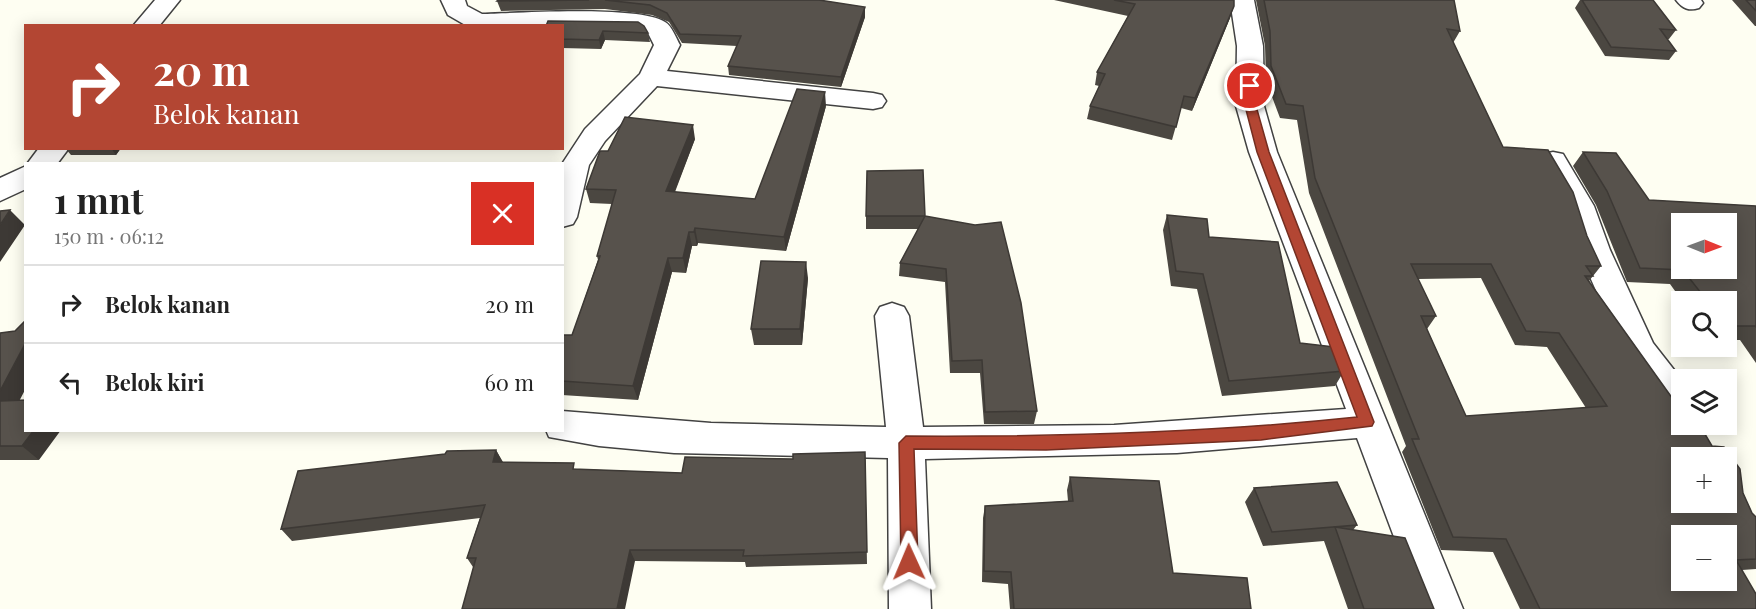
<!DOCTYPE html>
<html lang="id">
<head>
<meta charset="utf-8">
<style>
	:root { --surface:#fff; --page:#f2f2f2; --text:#222; --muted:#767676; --line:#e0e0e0 }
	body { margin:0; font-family:"Playfair Display",serif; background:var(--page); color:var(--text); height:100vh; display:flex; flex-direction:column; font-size:22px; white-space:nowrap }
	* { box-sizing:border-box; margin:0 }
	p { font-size:20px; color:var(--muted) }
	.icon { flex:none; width:33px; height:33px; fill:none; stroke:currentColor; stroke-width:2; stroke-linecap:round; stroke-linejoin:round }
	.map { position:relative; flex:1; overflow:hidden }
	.side { position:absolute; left:24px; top:162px; width:540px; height:270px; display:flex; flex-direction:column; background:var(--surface); border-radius:0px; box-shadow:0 3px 15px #0003 }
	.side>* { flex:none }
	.top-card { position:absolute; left:24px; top:24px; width:540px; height:126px; border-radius:0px; box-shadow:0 3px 15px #0003; background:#b34633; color:#fff; overflow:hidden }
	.needle { width:39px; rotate:91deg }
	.tools { position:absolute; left:1671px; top:213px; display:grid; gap:12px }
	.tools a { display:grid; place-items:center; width:66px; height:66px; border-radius:0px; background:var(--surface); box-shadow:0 3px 15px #0003; font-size:30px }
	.pin { position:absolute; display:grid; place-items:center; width:51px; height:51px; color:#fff; margin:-26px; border:3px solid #fff; border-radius:50%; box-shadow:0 2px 6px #0007 }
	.me { position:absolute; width:66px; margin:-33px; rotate:359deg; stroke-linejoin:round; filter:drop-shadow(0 0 4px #0008) }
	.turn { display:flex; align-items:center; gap:21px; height:126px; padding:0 30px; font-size:27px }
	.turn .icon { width:78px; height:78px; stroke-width:2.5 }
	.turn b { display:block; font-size:42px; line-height:51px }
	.round { display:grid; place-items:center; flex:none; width:63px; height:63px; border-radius:0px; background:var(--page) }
	.overview { display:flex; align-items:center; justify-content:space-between; height:102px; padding:0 30px }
	h1 { font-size:36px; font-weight:700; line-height:45px }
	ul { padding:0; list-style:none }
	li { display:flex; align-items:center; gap:18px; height:78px; padding:0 30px; border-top:2px solid var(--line) }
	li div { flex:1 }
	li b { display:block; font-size:22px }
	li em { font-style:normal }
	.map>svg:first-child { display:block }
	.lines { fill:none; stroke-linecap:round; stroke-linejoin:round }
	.minor-casing { stroke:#424242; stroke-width:3 }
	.minor { fill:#fff; fill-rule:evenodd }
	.wall { fill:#4b4741; fill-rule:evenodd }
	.shaded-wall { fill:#3d3935 }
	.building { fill:#57524c; stroke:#3d3935; stroke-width:1.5; fill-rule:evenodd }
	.route { fill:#b34633; stroke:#742e21; stroke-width:1.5 }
</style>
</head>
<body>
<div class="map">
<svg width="1756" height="609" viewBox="0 0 1756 609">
	<rect width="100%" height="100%" fill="#fefef2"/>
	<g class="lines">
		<defs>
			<path id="minor" d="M155,0H180L159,26H133Z
				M441,0H465L467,6L482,14C518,13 639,5 665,22C672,26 676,38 680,45L667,71L873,93L882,95L886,101L882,107L873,109L657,86L605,141L589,165L577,217L573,224L562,227V164L585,129L640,74L654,45L648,33L641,29L467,26L448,15Z
				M1230,0H1254L1263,46L1264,106L1277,152L1463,609H1421L1357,438L1177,453L925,459L931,609H889L888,458L674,453L599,446L549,437L546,430H562V411L711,423L886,427L875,316L880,307L892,303L904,307L909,316L923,427L1114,425L1346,409L1249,152L1236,106L1237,46Z
				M1676,0H1701L1703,3L1699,8C1689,11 1683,9 1676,0Z
				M39,148H69L57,164H27Z
				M1553,152L1563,154L1594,206L1610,250L1653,343L1682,380V421L1669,417L1623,351L1578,250L1564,206L1539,161L1543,154Z
				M26,166V189L0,201V178Z"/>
		</defs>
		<use href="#minor" class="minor-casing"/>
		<use href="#minor" class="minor"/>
	</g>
	<path class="wall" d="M498,0H819L865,17L841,87L729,75L728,66L737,46L682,43L669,22L652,15L605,9L501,11L497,1Z
		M1054,0H1234L1230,18L1192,111L1181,108L1172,140L1087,119L1090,106L1099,86L1095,85L1097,72L1128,16Z
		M1256,0H1454L1460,31L1453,43L1503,147L1587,236L1601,266L1589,281L1675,402L1743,493L1752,513L1756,517V569L1742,570L1756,609H1520L1493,552L1441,550L1402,452L1406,446L1309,193L1297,120L1280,118L1266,81L1265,46ZM1481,278L1515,345L1547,347L1586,408L1466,416L1427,329L1436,316L1418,279Z
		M1580,0H1653L1676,30L1669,39H1667L1676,51L1669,60L1605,56L1575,8Z
		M1732,0H1756V26H1755Z
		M562,26L648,33L650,42L605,40L601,49L562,48Z
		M826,106L786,251L698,243L697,246H692L686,273L672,272L638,400L562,395V337L572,335L598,260L597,256L612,204L590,203L586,189L608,151L695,139L675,192L755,199Z
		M65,148H121L116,155H71Z
		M1583,152L1649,200L1756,206V363L1740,340H1726V302H1683L1670,284L1627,282L1596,205L1573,166Z
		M1167,215L1209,237L1300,343L1344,371L1335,386L1222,396L1197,289L1171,286L1163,230Z
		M866,216H925L1037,411L1034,424H984L980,373H950L945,282L899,276L900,263L918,229H866Z
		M808,278L802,345H754L751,329Z
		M0,333L19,401L39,460H0Z
		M496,450L503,462L577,469L682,473L793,459L865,452L867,564L746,567L745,562L635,561L473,567L467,558L480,518L292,541L281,529Z
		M1070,477L1173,573L1251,609H1010L1008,584L982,582L983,518L985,506L1068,501L1067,490Z
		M1254,488L1357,525L1353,530L1434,609H1348L1324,541L1263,546L1245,502Z"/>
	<path class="shaded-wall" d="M1234,6L1230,18L1192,111L1195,98Z
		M865,7V17L841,87V77Z
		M603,31L605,40L601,49L599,40Z
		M825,92L826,106L786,251L784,237Z
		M693,125L695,139L669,206L666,191Z
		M111,148H121L116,155Z
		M10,210L25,225L0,262V225Z
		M695,228L698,243L697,246L694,232Z
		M689,232L692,246L686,273L683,258Z
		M668,258L672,272L638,400L633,386Z
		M806,262L808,278L802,345L800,329Z
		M26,342V388L12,415L0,406V391Z
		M34,430H61L39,460L22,446Z
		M496,450L503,463L493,462Z
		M630,550L635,561L625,609H617Z"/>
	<path class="building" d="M498,0H589L497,1Z
		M605,0H819L865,7L841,77L728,66L741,36L680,34L667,13L650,5Z
		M1114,0H1234V6L1195,98L1184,96L1176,127L1090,106L1105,74L1097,72L1135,4Z
		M1264,0H1454L1460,31L1447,29L1503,147L1548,150L1573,192L1587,236L1601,266H1586L1593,276H1585L1675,402L1682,404V424H1699L1712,446L1724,447L1740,469L1743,493L1752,513L1756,517V559L1736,560L1756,594V609H1540L1506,539L1453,537L1412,439H1419L1315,178L1303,106L1286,104L1271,66L1270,31ZM1411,264H1491L1526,331L1559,333L1607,406L1466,416L1421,316H1436ZM1682,458H1726V502H1682ZM1682,536H1726V580H1682Z
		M1582,0H1653L1676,30L1660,29L1676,51L1611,47Z
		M1746,0H1756V11Z
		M548,21L638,22L644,26L648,33L603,31L599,40L562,39V26H546Z
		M797,89L825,92L784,237L695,228L694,232H689L683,258H668L633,386L562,381V337L563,335H572L600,256H597L616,190L586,189L600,151H608L625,117L693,125L666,191L755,199Z
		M1583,152L1616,153L1649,200L1756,206V327L1755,326H1727L1726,302H1708L1683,270L1640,268L1607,191ZM1682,224H1726V268H1682Z
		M923,170L925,216H866L867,171Z
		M10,210L0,225V211Z
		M1167,215L1207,219L1209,237L1278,242L1300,343L1334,347L1344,371L1229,381L1203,274L1176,271Z
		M925,216L975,225L1001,222L1021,303L1037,411L985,412L982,360L952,361L946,269L900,263Z
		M761,261L806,262L800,329H751Z
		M24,322L26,323V342L0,391V333L15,331Z
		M26,400V430H34L22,446H0V401Z
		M496,450L493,462L574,463L573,469L682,473L685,457L793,459V454L865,452L867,552L743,556L744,550H630L617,609H462L476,558H467L485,505L281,529L298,471L445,454L447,451Z
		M1070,477L1159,481L1173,573L1247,578L1251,609H1014L1011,572L984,571L985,506L1073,501Z
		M1337,482L1357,525L1272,532L1254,488Z
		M1335,527L1405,538L1434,609H1364Z"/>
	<path class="route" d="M1246,83L1255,86L1256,106L1269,152L1374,422L1372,426L1261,440L1046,450L914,449L918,562L915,567L909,569L903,567L901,562L899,443L906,436C1057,437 1207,433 1357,417L1257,152L1245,106Z"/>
</svg>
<div class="tools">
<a><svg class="needle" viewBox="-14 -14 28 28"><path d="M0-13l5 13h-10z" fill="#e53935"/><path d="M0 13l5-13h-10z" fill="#767676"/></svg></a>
<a><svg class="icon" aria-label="search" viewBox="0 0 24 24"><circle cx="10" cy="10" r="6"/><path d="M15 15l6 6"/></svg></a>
<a><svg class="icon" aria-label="layers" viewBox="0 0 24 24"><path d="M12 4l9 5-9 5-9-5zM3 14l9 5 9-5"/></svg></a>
<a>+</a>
<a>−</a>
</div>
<div class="pin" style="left:1250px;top:86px;background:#d93025"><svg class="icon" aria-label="arrive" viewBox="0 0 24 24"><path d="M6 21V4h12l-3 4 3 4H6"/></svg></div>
<svg class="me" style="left:909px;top:562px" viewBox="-20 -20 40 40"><path d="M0-17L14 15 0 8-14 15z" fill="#b34633" stroke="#fff" stroke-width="4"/></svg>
<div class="top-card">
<div class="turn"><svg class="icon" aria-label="right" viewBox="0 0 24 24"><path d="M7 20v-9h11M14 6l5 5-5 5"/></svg><div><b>20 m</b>Belok kanan</div></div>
</div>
<section class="side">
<div class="overview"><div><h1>1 mnt</h1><p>150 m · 06:12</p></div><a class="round" style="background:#d93025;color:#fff"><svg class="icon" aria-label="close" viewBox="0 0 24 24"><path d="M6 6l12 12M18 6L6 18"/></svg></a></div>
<ul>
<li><svg class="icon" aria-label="right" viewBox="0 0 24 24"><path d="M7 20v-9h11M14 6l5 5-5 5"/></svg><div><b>Belok kanan</b></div><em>20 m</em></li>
<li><svg class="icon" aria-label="left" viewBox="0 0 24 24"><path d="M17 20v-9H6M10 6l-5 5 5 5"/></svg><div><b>Belok kiri</b></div><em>60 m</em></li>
</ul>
</section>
</div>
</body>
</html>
